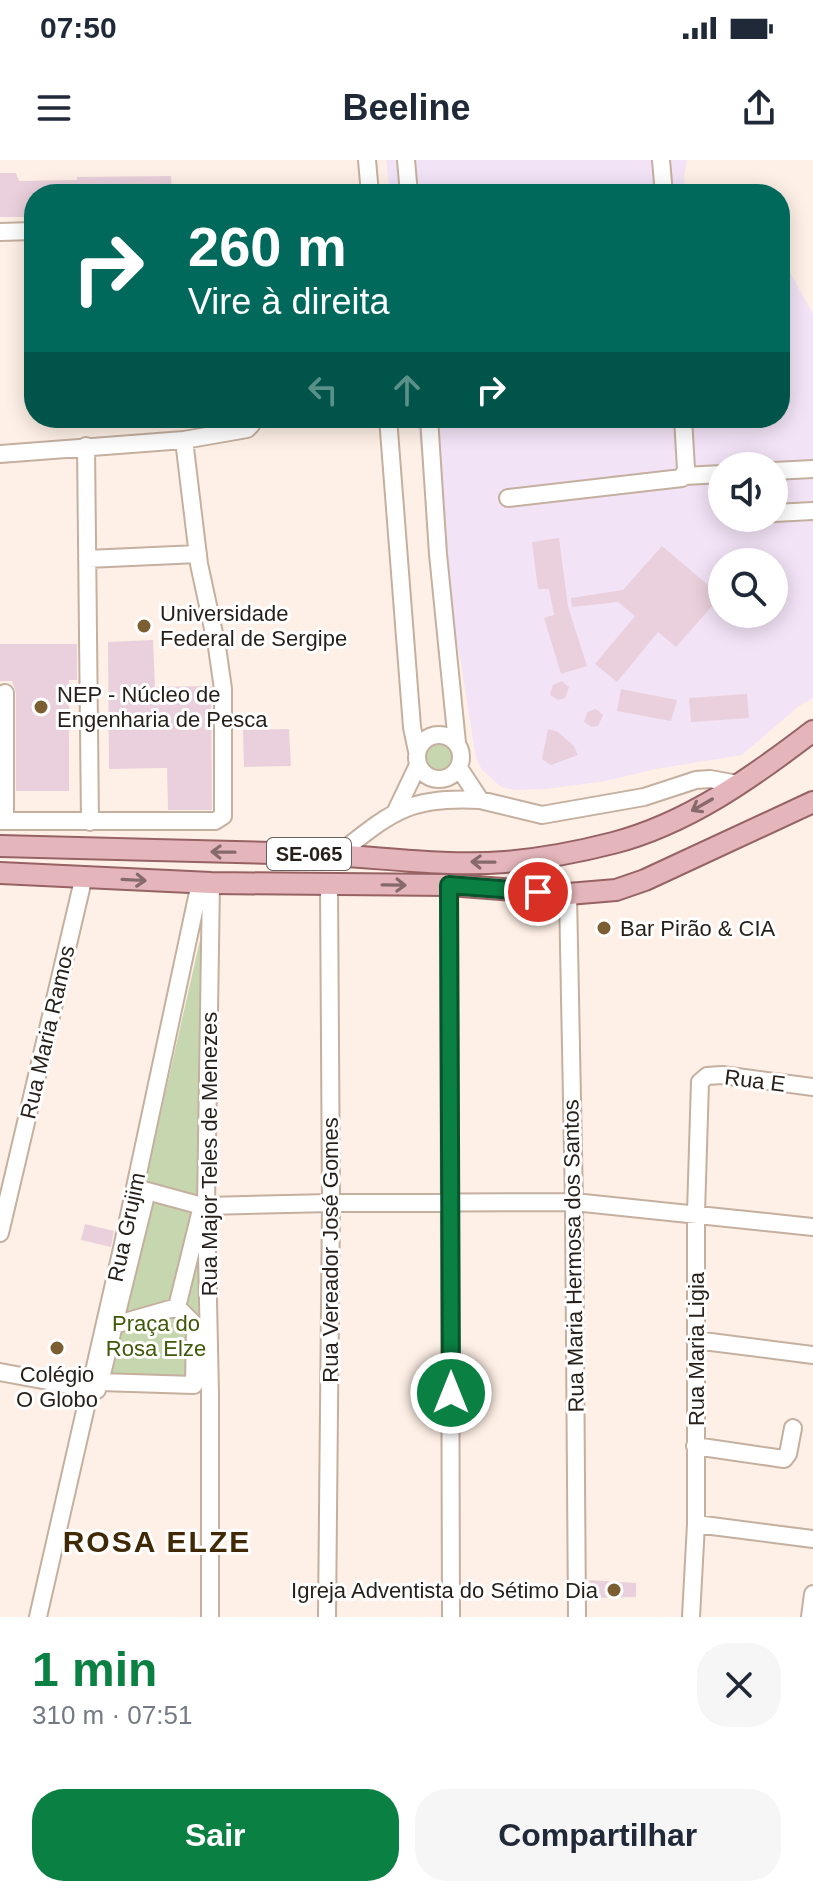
<!DOCTYPE html>
<html lang="pt">
<head>
<meta charset="utf-8">
<style>
	:root { --surface:#fff; --page:#f6f6f7; --text:#1f2937; --muted:#747a83; --accent:#0b8043 }
	body { margin:0; font-family:Helvetica,sans-serif; background:var(--page); color:var(--text); height:100vh; display:flex; flex-direction:column; font-size:30px; white-space:nowrap }
	* { box-sizing:border-box; margin:0 }
	p { font-size:26px; color:var(--muted) }
	.icon { flex:none; width:44px; height:44px; fill:none; stroke:currentColor; stroke-width:2; stroke-linecap:round; stroke-linejoin:round }
	.map { position:relative; height:1457px; overflow:hidden }
	.details { display:flex; flex-direction:column; background:var(--surface); flex:1 }
	.details>* { flex:none }
	.top-card { position:absolute; left:24px; top:24px; width:766px; height:244px; border-radius:32px; box-shadow:0 4px 20px #0003; background:#00695c; color:#fff; overflow:hidden }
	.fabs { position:absolute; left:708px; top:292px; display:grid; gap:16px }
	.fabs a { display:grid; place-items:center; width:80px; height:80px; border-radius:50%; background:var(--surface); box-shadow:0 4px 20px #0003; font-size:40px }
	.pin { position:absolute; display:grid; place-items:center; width:68px; height:68px; color:#fff; margin:-34px; border:4px solid #fff; border-radius:50%; box-shadow:0 2px 8px #0007 }
	.me { position:absolute; width:88px; margin:-44px; rotate:0deg; stroke-linejoin:round; filter:drop-shadow(0 0 6px #0008) }
	.turn { display:flex; align-items:center; gap:28px; height:168px; padding:0 32px; font-size:36px }
	.turn .icon { width:104px; height:104px; stroke-width:2.5 }
	.turn b { display:block; font-size:56px; line-height:68px }
	.lanes { display:flex; align-items:center; height:76px; padding:0 32px; background:#0003; justify-content:center; gap:40px; direction:ltr }
	.lanes .off { opacity:.35 }
	.round { display:grid; place-items:center; flex:none; width:84px; height:84px; border-radius:32px; background:var(--page) }
	.overview { display:flex; align-items:center; justify-content:space-between; height:136px; padding:0 32px }
	h1 { font-size:48px; font-weight:700; line-height:60px; color:var(--accent) }
	.button { display:flex; gap:16px; margin-top:auto; padding:16px 32px }
	.button a { flex:1; height:92px; border-radius:32px; background:var(--accent); color:#fff; font-size:32px; font-weight:700; line-height:92px; text-align:center }
	.button a+a { background:var(--page); color:var(--text) }
	.status { display:flex; justify-content:space-between; align-items:center; height:56px; padding:0 40px; background:var(--surface); direction:ltr }
	.status svg { height:22px; fill:currentColor }
	header { display:flex; justify-content:space-between; align-items:center; height:104px; padding:0 32px; background:var(--surface); font-size:36px; font-weight:700 }
	.map>svg:first-child { display:block }
	.industrial { fill:#f2e3f6; fill-rule:evenodd }
	.green { fill:#c6d7af }
	.building { fill:#ead0dc }
	.lines { fill:none; stroke-linecap:round; stroke-linejoin:round }
	.minor-casing { stroke:#c5af9f; stroke-width:20 }
	.major-casing { stroke:#966264; stroke-width:24 }
	.minor { stroke:#fff; stroke-width:16 }
	.major { stroke:#e4b6bb; stroke-width:20 }
	.oneway { stroke:#866a6a }
	.route-casing { stroke:#07532c; stroke-width:20 }
	.route { stroke:#0b8043; stroke-width:14 }
	.poi-dot { fill:#7b5e32; stroke:#fff; stroke-width:3 }
	.labels { text-anchor:middle; stroke-width:6; stroke-linejoin:round; paint-order:stroke }
	.shield { fill:#fff; stroke:#68625e; stroke-width:2 }
	.shield-label { font-size:20px; font-weight:bold; fill:#271f19 }
	.poi-label { font-size:22px; fill:#271f19; stroke:#fff; text-anchor:start }
	.street-label { font-size:22px; fill:#271f19; stroke:#fff }
	.park-label { font-size:22px; fill:#405908; stroke:#fff }
	.district-label { font-size:30px; font-weight:bold; letter-spacing:2px; fill:#402904; stroke:#fff }
</style>
</head>
<body>
<div class="status"><b>07:50</b><svg viewBox="0 0 49 12"><path d="M0 12V9h3v3zM5 12V6h3v6zM10 12V3h3v9zM15 12V0h3v12zM26 1h20v11H26zM47 4h2v5h-2z"/></svg></div>
<header><svg class="icon" aria-label="menu" viewBox="0 0 24 24"><path d="M4 6h16M4 12h16M4 18h16"/></svg>Beeline<svg class="icon" aria-label="share" viewBox="0 0 24 24"><path d="M12 15V3M7 8l5-5 5 5M5 13v7h14v-7"/></svg></header>
<div class="map">
<svg width="813" height="1457" viewBox="0 0 813 1457">
	<rect width="100%" height="100%" fill="#fef0e6"/>
	<path class="industrial" d="M386,0H687L684,16L685,34H390Z
		M780,94L813,154V538L799,546L742,595L655,609L606,621L546,629L516,630L501,627L482,610L476,598L459,492L425,327L417,258H780ZM722,306H774V358H722ZM722,402H774V454H722Z"/>
	<path class="green" d="M425 598a14 14 0 1 1 28 0a14 14 0 1 1-28 0Z
		M202,771L203,1223L100,1222Z"/>
	<path class="building" d="M0,13H16L19,21L77,20V17L171,16L172,34H34V57H0Z
		M559,378L568,447L587,506L561,514L544,458L554,455L549,429H538L532,382Z
		M662,386L721,436L676,487L658,472L617,522L595,504L635,456L618,442L572,447L571,438L623,430Z
		M153,480L155,527L211,526L212,650H168L167,608L109,609L108,482Z
		M0,484H77V520H69V631H16V533L12,521H0Z
		M562,521L569,527L565,538L558,540L550,535L553,525Z
		M621,529L677,540L671,561L617,551Z
		M747,534L749,558L691,562L689,538Z
		M596,549L603,555L598,566L592,567L584,562L587,552Z
		M289,569L291,606L244,607L243,570Z
		M548,569L558,572L574,586L578,595L551,605L542,599Z
		M85,1064L114,1071L111,1087L81,1080Z
		M589,1420L636,1423V1437L593,1438Z"/>
	<g class="lines">
		<defs>
			<path id="minor" d="M367,0L370,34
				M406,0L409,34
				M661,0L664,34
				M0,72L34,71
				M388,258L412,567L417,591
				M429,258L438,394L457,583
				M86,286L90,662
				M0,294L184,280L247,269L251,265L253,258
				M774,311L813,309
				M684,316L722,314
				M508,338L682,318L686,309L683,258
				M774,353L813,351
				M87,399L198,394
				M5,533V661
				M417 597a22 22 0 1 1 44 0a22 22 0 1 1-44 0Z
				M459,608L480,640L542,655L644,637L696,620L710,619L738,624
				M396,651L418,605
				M0,661H215L223,656V529L217,487L199,404L184,280
				M337,695C391,653 407,636 480,640
				M449,725L451,1457
				M568,734L574,1042L577,1457
				M147,1031L202,1046L177,1147L195,1165L194,1225L100,1222Z
				M206,1046L331,1043L574,1042L813,1067
				M0,1073L84,716
				M114,1165L177,1147
				M695,1180L813,1195
				M0,1212L97,1230
				M695,1286L784,1299L788,1294L793,1268
				M696,1364L813,1379
				M38,1457L121,1093L200,723
				M210,1457V1234L206,1046L211,723
				M327,1457L331,1043L329,724
				M691,1457L696,1364V1053L700,922L707,916L722,915L813,927
				M810,1457L813,1434"/>
			<path id="major" d="M0,686C103,689 207,691 310,694C373,696 443,707 505,702C541,699 578,692 613,683C687,664 753,617 813,571
				M0,713L211,723L449,725L568,734L616,730L645,720L813,642"/>
		</defs>
		<use href="#minor" class="minor-casing"/>
		<use href="#major" class="major-casing"/>
		<use href="#minor" class="minor"/>
		<use href="#major" class="major"/>
	</g>
	<defs><path id="oneway-shaft" d="M-6 0H5M1.5-3L5.5 0L1.5 3" fill="none" stroke-width="1.6" stroke-linecap="round" stroke-linejoin="round" transform="scale(2)"/></defs>
	<g class="oneway">
		<use href="#oneway-shaft" transform="translate(702 645) rotate(150)"/>
		<use href="#oneway-shaft" transform="translate(223 692) rotate(-179)"/>
		<use href="#oneway-shaft" transform="translate(483 702) rotate(-179)"/>
		<use href="#oneway-shaft" transform="translate(134 720) rotate(3)"/>
		<use href="#oneway-shaft" transform="translate(394 725) rotate(1)"/>
	</g>
	<g class="lines">
		<defs>
			<path id="route" d="M451,1233L449,725L538,732"/>
		</defs>
		<use href="#route" class="route-casing"/>
		<use href="#route" class="route"/>
	</g>
	<g class="poi-dot">
		<circle cx="144" cy="466" r="8"/>
		<circle cx="41" cy="547" r="8"/>
		<circle cx="604" cy="768" r="8"/>
		<circle cx="57" cy="1188" r="8"/>
		<circle cx="614" cy="1430" r="8"/>
	</g>
	<g class="labels">
		<rect class="shield" x="267" y="678" width="84" height="32" rx="6"/>
		<g class="shield-label">
			<text x="309" y="701">SE-065</text>
		</g>
		<g class="poi-label">
			<text x="160" y="461">Universidade<tspan x="160" dy="25">Federal de Sergipe</tspan></text>
			<text x="57" y="542">NEP - Núcleo de<tspan x="57" dy="25">Engenharia de Pesca</tspan></text>
			<text x="620" y="776">Bar Pirão &amp; CIA</text>
			<text x="57" y="1222" text-anchor="middle">Colégio<tspan x="57" dy="25">O Globo</tspan></text>
			<text x="598" y="1438" text-anchor="end">Igreja Adventista do Sétimo Dia</text>
		</g>
		<g class="street-label">
			<text transform="translate(47 872) rotate(-77)" y="8">Rua Maria Ramos</text>
			<text transform="translate(755 920) rotate(7)" y="8">Rua E</text>
			<text transform="translate(209 994) rotate(-90)" y="8">Rua Major Teles de Menezes</text>
			<text transform="translate(126 1067) rotate(-78)" y="8">Rua Grujim</text>
			<text transform="translate(330 1090) rotate(-90)" y="8">Rua Vereador José Gomes</text>
			<text transform="translate(573 1096) rotate(-91)" y="8">Rua Maria Hermosa dos Santos</text>
			<text transform="translate(696 1189) rotate(-90)" y="8">Rua Maria Ligia</text>
		</g>
		<g class="park-label">
			<text x="156" y="1171">Praça do<tspan x="156" dy="25">Rosa Elze</tspan></text>
		</g>
		<g class="district-label">
			<text x="157" y="1392">ROSA ELZE</text>
		</g>
	</g>
</svg>
<div class="fabs">
<a><svg class="icon" aria-label="sound" viewBox="0 0 24 24"><path d="M4 9h4l5-4v14l-5-4H4zM17 9q2 3 0 6"/></svg></a>
<a><svg class="icon" aria-label="search" viewBox="0 0 24 24"><circle cx="10" cy="10" r="6"/><path d="M15 15l6 6"/></svg></a>
</div>
<div class="pin" style="left:538px;top:732px;background:#d93025"><svg class="icon" aria-label="arrive" viewBox="0 0 24 24"><path d="M6 21V4h12l-3 4 3 4H6"/></svg></div>
<svg class="me" style="left:451px;top:1233px" viewBox="-20 -20 40 40"><circle r="17" fill="#0b8043" stroke="#fff" stroke-width="3"/><path d="M0-11L8 9 0 5-8 9z" fill="#fff"/></svg>
<div class="top-card">
<div class="turn"><svg class="icon" aria-label="right" viewBox="0 0 24 24"><path d="M7 20v-9h11M14 6l5 5-5 5"/></svg><div><b>260 m</b>Vire à direita</div></div>
<div class="lanes"><svg class="icon off" aria-label="left" viewBox="0 0 24 24"><path d="M17 20v-9H6M10 6l-5 5 5 5"/></svg><svg class="icon off" aria-label="ahead" viewBox="0 0 24 24"><path d="M12 20V5M6 11l6-6 6 6"/></svg><svg class="icon" aria-label="right" viewBox="0 0 24 24"><path d="M7 20v-9h11M14 6l5 5-5 5"/></svg></div>
</div>
</div>
<section class="details">
<div class="overview"><div><h1>1 min</h1><p>310 m · 07:51</p></div><a class="round"><svg class="icon" aria-label="close" viewBox="0 0 24 24"><path d="M6 6l12 12M18 6L6 18"/></svg></a></div>
<div class="button"><a>Sair</a><a>Compartilhar</a></div>
</section>
</body>
</html>
